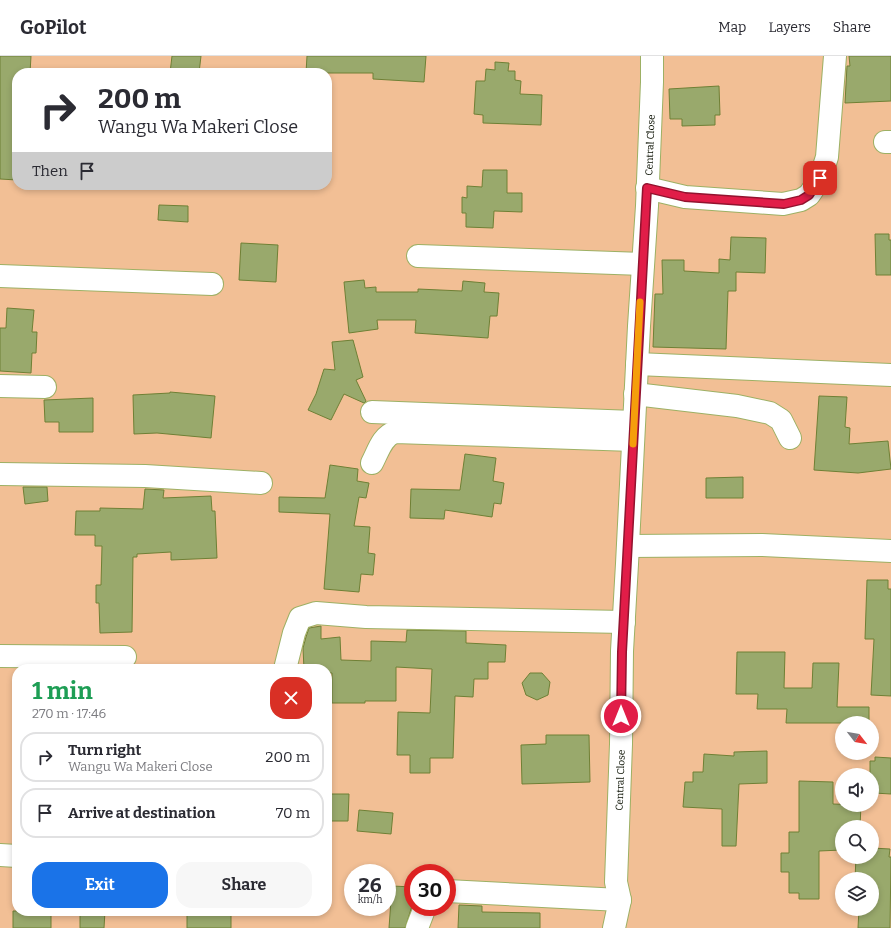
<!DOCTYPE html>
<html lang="en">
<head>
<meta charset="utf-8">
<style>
	:root { --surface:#fff; --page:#f7f7f7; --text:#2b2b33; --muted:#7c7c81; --line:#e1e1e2; --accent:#1a73e8 }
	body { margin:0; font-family:Bitter,serif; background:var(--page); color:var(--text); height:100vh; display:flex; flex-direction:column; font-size:15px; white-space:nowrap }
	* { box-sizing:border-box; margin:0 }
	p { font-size:13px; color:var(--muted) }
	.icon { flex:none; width:22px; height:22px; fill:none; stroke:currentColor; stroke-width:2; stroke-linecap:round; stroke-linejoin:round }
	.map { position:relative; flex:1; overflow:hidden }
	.sheet { position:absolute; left:12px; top:608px; width:320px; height:252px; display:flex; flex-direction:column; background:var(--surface); border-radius:16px; box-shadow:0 2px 6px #0003 }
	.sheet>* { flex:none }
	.guide { position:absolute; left:12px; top:12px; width:320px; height:122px; border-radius:16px; box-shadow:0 2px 6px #0003; background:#fff; color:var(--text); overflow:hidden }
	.needle { width:26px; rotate:121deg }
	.buttons { position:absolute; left:835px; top:660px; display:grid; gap:8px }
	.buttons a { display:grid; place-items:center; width:44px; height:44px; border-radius:50%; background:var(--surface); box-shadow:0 2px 6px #0003; font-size:20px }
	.speed { position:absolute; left:344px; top:808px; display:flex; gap:8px; font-size:20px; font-weight:700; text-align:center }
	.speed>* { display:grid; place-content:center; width:52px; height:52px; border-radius:50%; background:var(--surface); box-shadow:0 2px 6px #0003; line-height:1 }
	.speed small { font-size:10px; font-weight:400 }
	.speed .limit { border:6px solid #d22; background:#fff; color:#111 }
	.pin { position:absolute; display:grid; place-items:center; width:34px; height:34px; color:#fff; margin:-17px; border-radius:8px; box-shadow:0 2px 6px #0006 }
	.me { position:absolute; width:44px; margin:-22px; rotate:0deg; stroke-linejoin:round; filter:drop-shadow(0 0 3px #0008) }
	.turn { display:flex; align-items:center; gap:14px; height:84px; padding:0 20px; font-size:18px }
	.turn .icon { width:52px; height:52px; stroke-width:2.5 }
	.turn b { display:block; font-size:28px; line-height:34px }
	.then { display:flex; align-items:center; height:38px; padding:0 20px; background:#0003; gap:8px; font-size:15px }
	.round { display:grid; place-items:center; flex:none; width:42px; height:42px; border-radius:16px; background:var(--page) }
	.summary { display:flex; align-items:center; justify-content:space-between; height:68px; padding:0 20px }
	h1 { font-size:24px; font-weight:700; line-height:30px; color:#1e9e55 }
	.button { display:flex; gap:8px; margin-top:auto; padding:8px 20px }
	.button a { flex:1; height:46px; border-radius:16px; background:var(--accent); color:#fff; font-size:16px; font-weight:700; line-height:46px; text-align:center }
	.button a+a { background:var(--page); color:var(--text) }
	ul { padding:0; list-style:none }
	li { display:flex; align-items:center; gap:12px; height:50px; margin:0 8px 6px; padding:0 12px; border:2px solid var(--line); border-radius:16px }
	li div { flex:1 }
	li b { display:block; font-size:15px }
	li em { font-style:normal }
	header { display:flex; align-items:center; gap:24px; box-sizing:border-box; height:56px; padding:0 20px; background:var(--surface); border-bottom:1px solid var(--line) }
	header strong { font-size:19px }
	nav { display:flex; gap:22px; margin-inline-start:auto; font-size:14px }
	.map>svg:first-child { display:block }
	.green { fill:#f2bf95; fill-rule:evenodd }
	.building { fill:#99a96c; stroke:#6f8035 }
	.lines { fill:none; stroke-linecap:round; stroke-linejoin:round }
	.minor-casing { stroke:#9db064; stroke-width:24 }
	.minor { stroke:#fff; stroke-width:22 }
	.route-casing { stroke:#92132f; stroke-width:10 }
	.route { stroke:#e11d48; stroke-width:7 }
	.slow { stroke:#f59e0b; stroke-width:7 }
	.labels { text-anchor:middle; stroke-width:3.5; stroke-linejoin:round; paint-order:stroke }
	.street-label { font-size:10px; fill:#0a1000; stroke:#d2e799 }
</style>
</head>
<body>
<header>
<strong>GoPilot</strong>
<nav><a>Map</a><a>Layers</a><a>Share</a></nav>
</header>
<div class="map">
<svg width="891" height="872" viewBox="0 0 891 872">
	<rect width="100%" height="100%" fill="#d2e799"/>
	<path class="green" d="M0,0H891V872H0ZM17,17H327V129H17ZM17,613H327V855H17ZM842,667H872V697H842ZM842,719H872V749H842ZM842,771H872V801H842ZM353,817H387V851H353ZM413,817H447V851H413ZM842,823H872V853H842Z"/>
	<path class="building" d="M0,0H31L30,17H17V46L14,77L17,78V124L0,123Z
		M172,0H201L199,17H170Z
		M307,0H426L424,26L373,23V17H306Z
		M849,0H891V45L845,47L847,10H850Z
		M495,6L509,7L508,15H515V24L521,25L520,38L542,39L541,69L483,67V59L474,58L476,25H485L486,13L495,14Z
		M719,30L720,59H715V69L682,70V63H670L669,33Z
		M483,114H507V137H522V156L494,155L493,172L466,171V157H462V141L467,142V130L482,131Z
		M159,149L188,150V166L158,164Z
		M875,178H889V184H891V219H876Z
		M731,181L766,182L765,217L736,216V235H728L726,293L653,291L655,238H663L662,204H684V215L719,217V203L730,204Z
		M241,187L278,189L276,226L239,224Z
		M364,224L365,232L376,231V236H418V233L462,235L463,225L485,227L484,236L499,237L497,260H490L488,282L415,277L416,264H377L378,273L349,277L344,226Z
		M7,252L34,254L32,276H37L36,297H32L31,317L0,315V272H6Z
		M353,284L363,321L356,324L366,345L364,347L344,338L331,364L308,354L316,338L324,313L335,314L332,286Z
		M170,336L215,340L211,382L157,377L134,378L133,339L170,337Z
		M819,340L847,341L845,371L850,372L849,388L888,385L891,413L858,417L814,414Z
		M93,342V376H59V366H45L44,344Z
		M465,398L496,402L493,425L504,427L501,448L494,447L492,461L445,454L444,463L410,462L411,433L460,434Z
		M330,409L358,413L357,425L369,427L366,442L359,441L354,470L370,471L368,497L375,498L373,519L361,518L359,536L324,533L330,458L279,456V441L325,442Z
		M743,421V442H706V422Z
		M23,431H47L48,445L25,448Z
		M145,433L164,434L163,442L211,440L212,455H215L217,502L171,504V496L137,498V501H133L132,576L100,577L99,547H96V529H101L102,490H95V479H75L76,455H100V452L143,453Z
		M867,524H888V533H891V640L871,639L874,583H865Z
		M321,570V583L340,581L341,604L371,605V585L406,586L407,574L466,575V587L506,589L505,606H488V623H474L473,641L455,640L453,702H430V717H410V699H397L398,656L430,657L432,613L396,611V645H365V647H332V617H327V613H304L303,592L306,581L309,572Z
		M737,596H785L784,632H812L813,607H839L837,651H869V667H786L787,653H757L758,638H736Z
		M530,617H542L550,626L548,639L537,644L526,639L522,627Z
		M546,679H589L590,726L522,728L521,689L546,688Z
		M767,695V727L739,728L736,790H722V753L683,751L685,726H693V716H703L704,698L734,700V696Z
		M875,701L891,702V738L874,737V721L870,719V705H875Z
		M799,725L833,726V748L861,749L860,771H842V794L819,795V843H799V837H789V816H781V797H789V776H799Z
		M327,738H349L348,765H330V760H327Z
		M359,754L393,757L391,778L357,775Z
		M872,792L890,793L889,801H891L890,872H858L859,853H872V823H855L856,801H872Z
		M392,830L413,831V847L405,872H389Z
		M459,849L482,850V856L540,857V872H458Z
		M13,855H51V872H13Z
		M80,855H105L104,872H80Z
		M187,855H231V872H187Z"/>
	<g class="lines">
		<defs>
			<g id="minor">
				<path d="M885,86H891"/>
				<path d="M647,132L685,141L783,148L801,144L809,139L820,123L827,101L835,0"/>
				<path d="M418,200L643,208"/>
				<path d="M0,220L212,228"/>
				<path d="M637,308L891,319"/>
				<path d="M0,330L45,331"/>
				<path d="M635,338L737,350L770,357L781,364L790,382"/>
				<path d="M372,356L634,366"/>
				<path d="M372,407C378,396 382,380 395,376L633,384"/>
				<path d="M0,418L145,420L261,427"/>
				<path d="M628,490L762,489L891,495"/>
				<path d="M0,600L125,601"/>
				<path d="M285,613L294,577L300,562L316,557L366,561L624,566"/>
				<path d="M0,799L17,800"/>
				<path d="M447,835L620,844"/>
				<path d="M417,872L425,851"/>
				<path id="s1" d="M614,872L620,844L616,826L621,688L622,595L627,508L639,270L647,150L652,26V0"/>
			</g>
		</defs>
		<use href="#minor" class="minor-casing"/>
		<use href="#minor" class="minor"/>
	</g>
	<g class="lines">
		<defs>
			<path id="route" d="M621,660L622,596L647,132L685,141L784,148L801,144L809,139L820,122"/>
		</defs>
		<use href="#route" class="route-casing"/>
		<use href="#route" class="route"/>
		<path class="slow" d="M633,388L640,246"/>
	</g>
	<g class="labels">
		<g class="street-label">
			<text dy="4" stroke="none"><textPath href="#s1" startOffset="785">Central Close</textPath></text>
			<text dy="4" stroke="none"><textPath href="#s1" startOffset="149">Central Close</textPath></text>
		</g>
	</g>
</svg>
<div class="buttons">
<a><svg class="needle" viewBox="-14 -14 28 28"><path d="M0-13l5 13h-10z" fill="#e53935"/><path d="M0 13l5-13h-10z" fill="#7c7c81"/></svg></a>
<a><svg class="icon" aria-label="sound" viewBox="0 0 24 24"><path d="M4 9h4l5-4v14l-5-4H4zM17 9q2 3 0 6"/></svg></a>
<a><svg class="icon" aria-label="search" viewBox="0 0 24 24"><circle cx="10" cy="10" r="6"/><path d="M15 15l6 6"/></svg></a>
<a><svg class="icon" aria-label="layers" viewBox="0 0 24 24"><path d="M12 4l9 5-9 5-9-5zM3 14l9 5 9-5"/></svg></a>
</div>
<div class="speed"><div>26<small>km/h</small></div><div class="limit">30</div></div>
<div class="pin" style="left:820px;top:122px;background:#d93025"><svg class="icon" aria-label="arrive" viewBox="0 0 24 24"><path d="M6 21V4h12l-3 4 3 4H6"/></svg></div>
<svg class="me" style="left:621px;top:660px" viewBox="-20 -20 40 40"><circle r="17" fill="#e11d48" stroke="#fff" stroke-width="3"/><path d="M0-11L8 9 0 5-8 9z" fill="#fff"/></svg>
<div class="guide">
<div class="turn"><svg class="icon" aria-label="right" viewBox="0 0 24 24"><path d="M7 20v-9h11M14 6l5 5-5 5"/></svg><div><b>200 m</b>Wangu Wa Makeri Close</div></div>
<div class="then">Then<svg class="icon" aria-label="arrive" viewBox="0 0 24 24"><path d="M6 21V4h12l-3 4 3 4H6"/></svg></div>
</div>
<section class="sheet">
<div class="summary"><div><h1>1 min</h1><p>270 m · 17:46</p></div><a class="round" style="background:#d93025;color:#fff"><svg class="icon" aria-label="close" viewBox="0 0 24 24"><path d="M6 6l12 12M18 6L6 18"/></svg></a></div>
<ul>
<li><svg class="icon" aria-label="right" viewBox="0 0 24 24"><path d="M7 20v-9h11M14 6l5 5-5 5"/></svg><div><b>Turn right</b><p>Wangu Wa Makeri Close</p></div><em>200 m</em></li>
<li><svg class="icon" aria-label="arrive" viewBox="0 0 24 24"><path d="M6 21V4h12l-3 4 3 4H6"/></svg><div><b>Arrive at destination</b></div><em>70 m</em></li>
</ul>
<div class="button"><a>Exit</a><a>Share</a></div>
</section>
</div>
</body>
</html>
